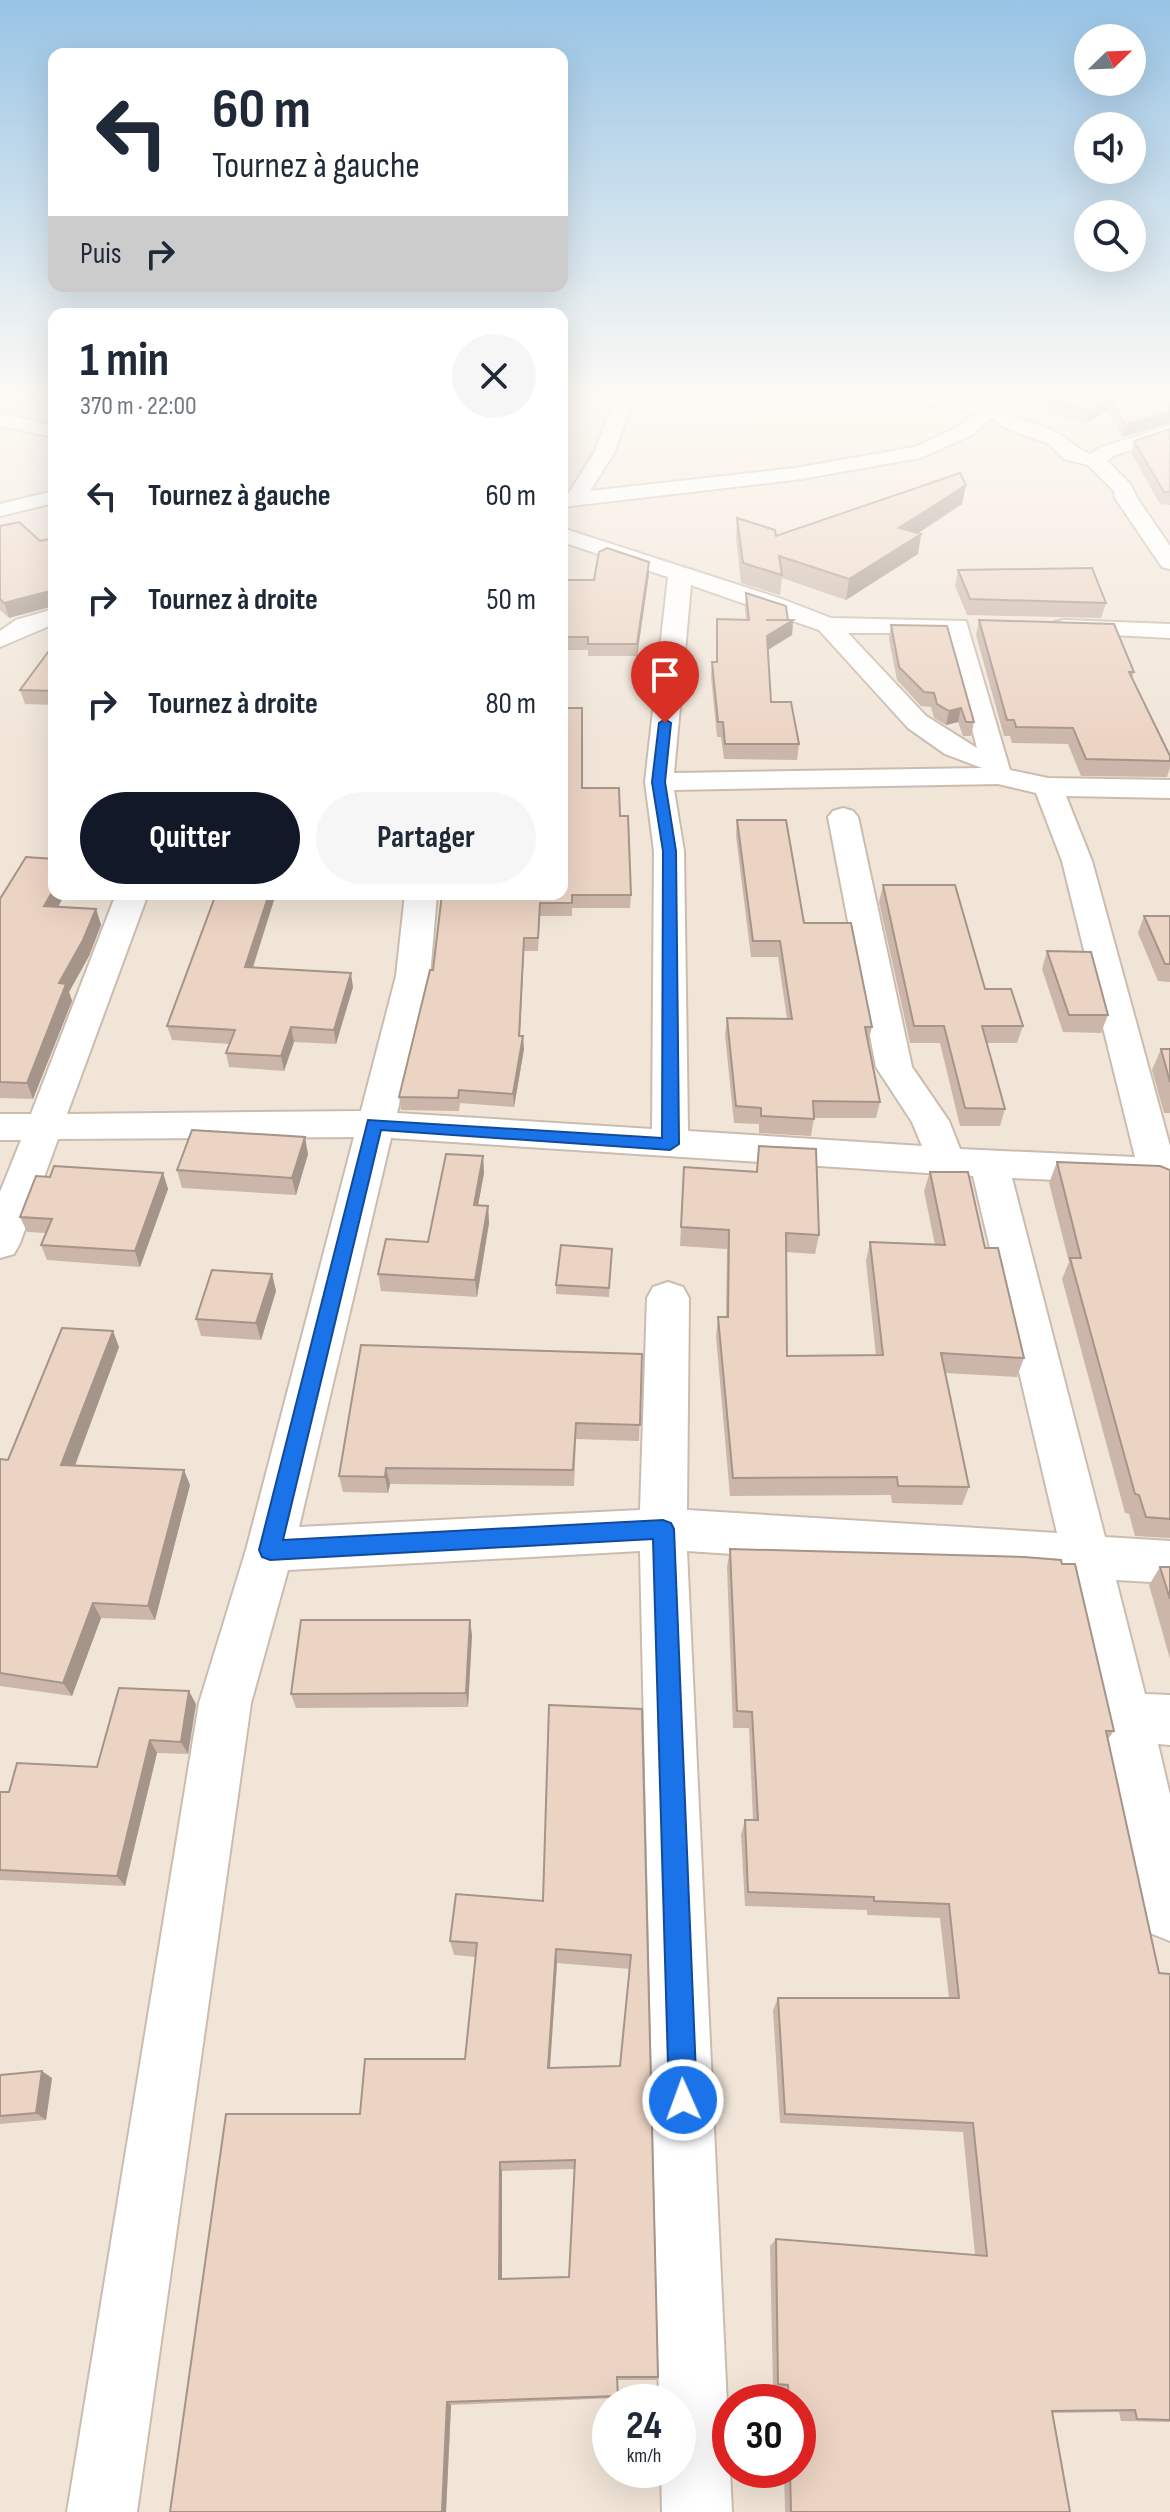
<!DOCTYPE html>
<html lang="fr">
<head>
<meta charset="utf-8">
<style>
	:root { --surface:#fff; --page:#f6f6f7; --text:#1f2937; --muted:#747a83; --accent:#111827 }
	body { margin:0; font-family:"Sofia Sans Condensed",sans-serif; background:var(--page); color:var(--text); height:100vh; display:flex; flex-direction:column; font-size:30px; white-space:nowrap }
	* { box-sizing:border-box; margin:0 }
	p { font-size:26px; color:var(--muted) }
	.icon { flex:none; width:44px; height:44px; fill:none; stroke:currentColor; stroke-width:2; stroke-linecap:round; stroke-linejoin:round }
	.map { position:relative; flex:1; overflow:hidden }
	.sheet { position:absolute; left:48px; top:308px; width:520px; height:592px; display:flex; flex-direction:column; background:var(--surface); border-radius:16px; box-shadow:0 8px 32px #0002 }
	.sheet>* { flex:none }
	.top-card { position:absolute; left:48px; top:48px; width:520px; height:244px; border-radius:16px; box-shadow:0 8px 32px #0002; background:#fff; color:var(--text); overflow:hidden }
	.needle { width:52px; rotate:67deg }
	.fabs { position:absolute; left:1074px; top:24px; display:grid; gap:16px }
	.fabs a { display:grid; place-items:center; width:72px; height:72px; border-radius:50%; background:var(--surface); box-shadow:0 8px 32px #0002; font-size:40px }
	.speed { position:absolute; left:592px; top:2384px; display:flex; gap:16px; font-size:40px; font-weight:700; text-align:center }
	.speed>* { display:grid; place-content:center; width:104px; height:104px; border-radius:50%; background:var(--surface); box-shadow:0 8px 32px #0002; line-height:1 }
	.speed small { font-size:20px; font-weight:400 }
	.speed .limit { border:12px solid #d22; background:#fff; color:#111 }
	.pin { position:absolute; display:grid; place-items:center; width:68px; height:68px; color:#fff; margin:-82px -34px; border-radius:50% 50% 50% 0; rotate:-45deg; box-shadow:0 0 8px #0007 }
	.pin .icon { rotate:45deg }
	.me { position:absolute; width:88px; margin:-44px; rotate:358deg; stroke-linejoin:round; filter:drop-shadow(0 0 6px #0008) }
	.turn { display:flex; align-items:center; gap:28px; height:168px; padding:0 32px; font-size:36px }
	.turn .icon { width:104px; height:104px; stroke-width:2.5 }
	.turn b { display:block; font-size:56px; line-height:68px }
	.then { display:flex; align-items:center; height:76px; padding:0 32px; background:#0003; gap:16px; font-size:30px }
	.round { display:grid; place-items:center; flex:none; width:84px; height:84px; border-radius:42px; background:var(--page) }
	.headline { display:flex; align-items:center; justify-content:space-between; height:136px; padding:0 32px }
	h1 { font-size:48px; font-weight:700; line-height:60px }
	.action { display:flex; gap:16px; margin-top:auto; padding:16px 32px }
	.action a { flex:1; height:92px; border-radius:48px; background:var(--accent); color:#fff; font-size:32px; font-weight:700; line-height:92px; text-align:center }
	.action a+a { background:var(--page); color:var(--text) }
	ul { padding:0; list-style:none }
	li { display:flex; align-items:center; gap:24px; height:104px; padding:0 32px }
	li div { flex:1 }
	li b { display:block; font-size:30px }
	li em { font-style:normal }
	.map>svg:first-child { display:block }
	.residential { fill:#f1e5d8; fill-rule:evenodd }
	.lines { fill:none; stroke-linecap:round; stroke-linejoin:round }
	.minor-casing { stroke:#cbbcb0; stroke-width:4 }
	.minor { fill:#fff; fill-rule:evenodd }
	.wall { fill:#cbb6a9; fill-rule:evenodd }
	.shaded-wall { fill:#a59489 }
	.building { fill:#ecd4c4; stroke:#a59489; stroke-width:2; fill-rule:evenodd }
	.route { fill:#1a73e8; stroke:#114b97; stroke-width:2 }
</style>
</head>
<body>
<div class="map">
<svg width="1170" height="2512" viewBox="0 0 1170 2512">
	<rect width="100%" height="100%" fill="#faf3e9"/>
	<path class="residential" d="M0,392H54V894H562V392H1170V2512H0ZM610,2402H678V2470H610ZM730,2402H798V2470H730Z"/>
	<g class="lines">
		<defs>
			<path id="minor" d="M15,392H39L0,412V399Z
				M631,392H652L630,409L614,453L590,491L795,468L915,447L958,427L977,412L877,398L868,392H916L988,402L1001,392H1021L1004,409C1022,423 1045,424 1064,437C1075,444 1077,450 1091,454L1099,448L1170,425V437L1113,456L1107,461L1131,485L1137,498L1170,546V569L1162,567L1115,498L1114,491L1088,465L1064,459L1049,444L1003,427L992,418L972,435L920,458L795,480L562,507V495L568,494L594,453L612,406Z
				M0,414L54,425V437L0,426Z
				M54,491V503L0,516V504Z
				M562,528L782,599L831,618L966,621L1010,770L1048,778L1170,780V798L1066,796L1092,861L1170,1146V1191L1152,1184L1012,1178L1105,1537L1170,1541V1583L1116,1580L1145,1694L1170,1695V1745L1158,1744L1170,1795V1941L1150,1933L1142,1913L1067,1576L687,1551L732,2512H662L661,2470H678V2402H659L640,1551L288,1570L251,1703L137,2512H67L199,1703L246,1550L354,1137L58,1139L20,1243L14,1254L0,1258V1192L21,1140H0V1114H31L116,894H148L67,1114L361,1111L396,976L405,894H437L430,976L397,1113L652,1129L654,851L645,782L668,577L562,542ZM691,585L819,630L908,728L945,754L982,768L674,773ZM848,633H947L977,748L926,716ZM998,784L1036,793L1062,861L1135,1157L960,1149L949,1121L912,1067L858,817L853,811L843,808L833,811L828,817L876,1067L912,1122L922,1146L688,1131L684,851L674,790ZM391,1138L973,1176L1057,1533L687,1510L689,1298L683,1287L668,1282L653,1287L647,1298L640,1510L299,1527Z
				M54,609V624L0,647V631L16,620Z
				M1064,620L1170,624V638L1055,632L1052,627L1055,622Z"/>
		</defs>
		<use href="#minor" class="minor-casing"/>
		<use href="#minor" class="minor"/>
	</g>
	<path class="wall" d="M1170,392L1122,437L1107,410L1087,423L1048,413L1051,401Z
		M1170,429V505L1160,504L1131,453L1134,441Z
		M962,504L918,533L921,534L918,554L846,600L782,578L780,595L741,583L736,537L737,518L776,536Z
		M0,526L9,618L0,610Z
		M649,562V574L637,656H588V650H562V580H594Z
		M958,570L1106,603L1101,618L967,615L955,586Z
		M746,593L788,620H793L792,635L768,650L771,702L799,744L797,760L724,759L721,737H717L711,677L712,662H716L717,619L746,620L745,607Z
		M979,620L1134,672L1132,678L1170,756V767L1167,777L1081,776L1068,744L1012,743L1010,736H1004L976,635Z
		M891,625L974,722L971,736H963L958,722L946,725L934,718L931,707L921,706L897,680L889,639Z
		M54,644V705L25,704L20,690Z
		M582,788L620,816L631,895L630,908H572V916H540L538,951H524L520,1036L524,1049L514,1107L460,1103L459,1111L401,1110L399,1097L433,970Z
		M737,820L872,1027L868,1043L880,1102L876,1118H814L811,1136L759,1133V1124L734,1123L725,1035L727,1018L787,1019L778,957H751L736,836Z
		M883,885L1023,1026L1017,1043H987L1005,1109L1000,1126H960L940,1043H910L879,902Z
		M54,894H65L58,907L96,909L101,925L89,956L69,992L72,1001L33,1099L0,1098V899Z
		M216,894H273L274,900L253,968L353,987L336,1044L294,1042L284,1071L229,1067L226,1053L229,1044L172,1040L167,1026Z
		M1144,916H1170V982L1158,981L1138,933Z
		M1047,951L1108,1015L1101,1033L1063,1032L1042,969Z
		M1161,1049H1170V1113H1164L1152,1070Z
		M759,1146L819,1235L815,1254L786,1252L787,1356H876L866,1261L870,1242L935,1245L924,1191L930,1172L985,1248L1024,1358L1017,1377L945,1373L969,1487L962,1505L892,1503L891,1495L730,1496L716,1336L718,1317H726L727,1249L680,1246L684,1167L756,1171Z
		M308,1154L296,1195L182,1188L177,1170Z
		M483,1156L484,1173L478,1205L488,1206L489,1223L477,1297L381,1291L378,1274L428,1242Z
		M1057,1162L1170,1170V1538L1135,1536L1129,1514L1125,1513L1062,1279L1069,1262L1049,1183Z
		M163,1173L168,1189L140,1267L47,1260L41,1245L46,1233L27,1232L20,1217L50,1177Z
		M612,1249L609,1297L556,1294V1285Z
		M272,1274L276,1291L261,1340L201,1336L196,1319Z
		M119,1347L75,1466L190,1485L155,1620L101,1618L72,1696L0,1686V1459L8,1460Z
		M642,1354L639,1441L576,1439L574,1486L390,1484L388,1493L343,1492L339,1476Z
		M730,1549L1114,1731L1108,1739L1159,1973L1170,1974V2422L1121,2421L1119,2412L1052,2413L1070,2512H785L784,2470H798V2402H783V2388L773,2387L770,2246L776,2239L975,2255L963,2132L780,2123L773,2010L778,1998H949L940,1918L867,1915V1910L745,1906L741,1835L745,1820H753L749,1728H733L727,1567Z
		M1160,1567H1170V1659L1149,1585Z
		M472,1635L468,1707L296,1708L291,1694Z
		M196,1704L188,1754L157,1753L125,1886L0,1880V1792H9L97,1767Z
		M642,1709L658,2377L656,2380H618V2396L617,2398L451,2405L446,2512H170L360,2114L465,2059L476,1957L454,1955L450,1941L543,1901ZM557,1963L630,1969L620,2066L550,2068ZM575,2169L569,2277L502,2279V2171Z
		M0,2075L52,2078L46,2120L0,2124Z"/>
	<path class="shaded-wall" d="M1110,398L1107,410L1087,423L1090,411Z
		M1170,412V423L1122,437L1126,425Z
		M966,485L962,504L896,548L899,528Z
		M921,534L918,554L846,600L849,579Z
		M649,562V574L637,656V644Z
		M54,590V606L9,618L4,603Z
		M793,620L792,635L766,651L767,636Z
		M961,708L958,722L946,725L949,711Z
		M54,889V894H65L49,923L44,906Z
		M269,894H273L274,900L248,982L245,967Z
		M96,909L101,925L89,956L69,992L72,1001L33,1099L27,1083L59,983Z
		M524,938V951L519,1049V1036Z
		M351,973L353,987L336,1044L334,1030Z
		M291,1027L294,1042L284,1071L281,1056Z
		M523,1036L524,1049L514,1107L513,1094Z
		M305,1137L308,1154L296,1195L292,1178Z
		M483,1156L484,1173L475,1222L474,1205Z
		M163,1173L168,1189L140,1267L135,1251Z
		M488,1206L489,1223L477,1297L475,1280Z
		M272,1274L276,1291L261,1340L256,1323Z
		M113,1331L119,1347L69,1481L61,1465Z
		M386,1468L390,1484L388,1493L385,1477Z
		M184,1470L190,1485L155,1620L148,1606Z
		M93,1603L101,1618L72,1696L63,1683Z
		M470,1620L472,1635L468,1707L466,1693Z
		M189,1691L196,1704L188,1754L181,1742Z
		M150,1740L157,1753L125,1886L117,1876Z
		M556,1949L557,1963L549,2079L548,2068Z
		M42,2071L52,2078L46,2120L36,2113Z
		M500,2162L502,2171V2285L499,2279Z
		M447,2402L451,2405L446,2512H442Z"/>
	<path class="building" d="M1058,392H1170V412L1126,425L1110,398L1090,411L1051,401Z
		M1170,429V492H1164L1134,441Z
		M960,473L966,485L899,528L921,534L849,579L779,556L782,575L743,563L737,518L775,530L776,536Z
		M19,522L40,541L54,538V590L4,603L0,599V526Z
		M607,548L649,562L637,644H588V637H562V580H594L599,552Z
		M1092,568L1106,603L970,599L958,570Z
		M746,593L786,606L788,620H766H793L767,636L771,702H791L799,744H725L723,722H718L712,662H717V619L749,620Z
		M979,620L1114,624L1134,672H1129L1170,756V761L1086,759L1073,728L1016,727L1014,720H1007Z
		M891,625L947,626L974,722H966L961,708L949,711L937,704L934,693L924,692L899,667Z
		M54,644V691L20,690Z
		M562,708H582V788H619L620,816H628L631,895H572V903H540L538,938H524L519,1036H523L513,1094L459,1090L458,1098L399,1097L430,970H433L442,894H562Z
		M737,820H786L804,923H851L872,1027H865L880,1102L813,1101L814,1119L761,1116V1108L736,1106L727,1018L792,1019L780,941H753Z
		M26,857L54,859V889L44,906L96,909L83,940L59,983L66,984L27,1083L0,1082V899Z
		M883,885H955L985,989H1011L1023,1026H982L1005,1109L965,1108L944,1026H914Z
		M216,894H269L245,967L351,973L334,1030L291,1027L281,1056L226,1053L235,1030L167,1026Z
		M1144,916H1170V964H1165Z
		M1047,951L1091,952L1108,1015H1069Z
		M1161,1049H1170V1082Z
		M192,1130L305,1137L292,1178L177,1170Z
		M759,1146L816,1149L819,1235L786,1233L787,1356L883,1355L870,1242L945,1245L930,1172H968L985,1248H998L1024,1358L941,1353L969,1487L898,1486L897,1477L733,1478L718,1317H728L729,1230L681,1227L684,1167L757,1172Z
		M446,1154L483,1156L474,1205L488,1206L475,1280L378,1274L386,1239L428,1242Z
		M1057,1162L1160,1166L1170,1170V1519L1146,1517L1139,1495L1135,1494L1070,1258H1081Z
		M54,1166L163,1173L135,1251L41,1245L52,1219L20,1217L36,1176L50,1177Z
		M561,1245L612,1249L609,1288L556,1285Z
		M212,1270L272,1274L256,1323L196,1319Z
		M62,1328L113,1331L61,1465L184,1470L148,1606L93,1603L63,1683L0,1673V1459L8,1460Z
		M361,1345L642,1354L640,1425L576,1423L573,1470L386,1468L385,1477L339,1476Z
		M730,1549L1024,1557L1061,1560L1062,1564H1075L1114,1731H1106L1159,1973L1170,1974V2420L1137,2419L1135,2410L1052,2411L1070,2512H791L790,2470H798V2402H789L788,2385L778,2384L776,2239L987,2256L973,2123L785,2114L778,1998H959L949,1904L874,1901V1897L748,1892L745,1820H758L752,1712L737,1711Z
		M1160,1567H1170V1599Z
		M301,1620H470L466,1693L291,1694Z
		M119,1688L189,1691L181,1742L150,1740L117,1876L0,1870V1792H9L17,1763L97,1767Z
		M549,1705L642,1709L658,2377H617L618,2396L447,2402L442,2512H170L226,2114H360L365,2059H465L477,1943L450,1941L456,1894L543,1901ZM556,1949L631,1955L620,2066L548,2068ZM575,2160L569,2277L499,2279L500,2162Z
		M42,2071L36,2113L0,2116V2075Z"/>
	<linearGradient id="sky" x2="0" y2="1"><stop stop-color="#98c4e5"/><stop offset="0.53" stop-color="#fdfaf5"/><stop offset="1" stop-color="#fdfaf5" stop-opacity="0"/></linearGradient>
	<rect width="1170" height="744" fill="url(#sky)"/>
	<path class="route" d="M665,719L671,723L665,782L676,851L679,1144L670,1150L381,1130L283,1540L663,1520L671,1523L674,1529L697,2100L693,2110L683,2114L673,2110L669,2100L653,1539L270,1560L262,1557L259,1550L368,1120L662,1138L663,851L652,782L659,723Z"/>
</svg>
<div class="fabs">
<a><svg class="needle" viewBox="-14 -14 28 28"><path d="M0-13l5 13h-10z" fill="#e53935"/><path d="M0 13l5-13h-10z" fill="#747a83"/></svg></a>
<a><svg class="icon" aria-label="sound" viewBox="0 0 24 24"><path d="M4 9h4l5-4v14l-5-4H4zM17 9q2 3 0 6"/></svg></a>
<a><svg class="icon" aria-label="search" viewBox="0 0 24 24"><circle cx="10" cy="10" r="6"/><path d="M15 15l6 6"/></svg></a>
</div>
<div class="speed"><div>24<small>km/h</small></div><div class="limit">30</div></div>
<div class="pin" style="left:665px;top:723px;background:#d93025"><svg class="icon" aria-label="arrive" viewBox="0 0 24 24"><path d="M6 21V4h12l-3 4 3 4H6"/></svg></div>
<svg class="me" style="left:683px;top:2100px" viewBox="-20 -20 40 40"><circle r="17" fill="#1a73e8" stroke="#fff" stroke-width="3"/><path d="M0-11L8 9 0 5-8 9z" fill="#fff"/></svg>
<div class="top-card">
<div class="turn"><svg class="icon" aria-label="left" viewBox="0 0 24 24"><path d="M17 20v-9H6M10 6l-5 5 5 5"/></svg><div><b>60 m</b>Tournez à gauche</div></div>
<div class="then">Puis<svg class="icon" aria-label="right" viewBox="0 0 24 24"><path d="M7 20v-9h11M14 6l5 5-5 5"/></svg></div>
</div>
<section class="sheet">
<div class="headline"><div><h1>1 min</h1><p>370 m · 22:00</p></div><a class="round"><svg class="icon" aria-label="close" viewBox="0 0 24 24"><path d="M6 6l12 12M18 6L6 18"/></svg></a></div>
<ul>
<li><svg class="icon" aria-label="left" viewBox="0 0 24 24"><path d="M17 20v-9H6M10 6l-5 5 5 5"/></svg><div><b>Tournez à gauche</b></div><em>60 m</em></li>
<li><svg class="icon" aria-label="right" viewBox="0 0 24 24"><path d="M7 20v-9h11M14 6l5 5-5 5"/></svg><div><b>Tournez à droite</b></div><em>50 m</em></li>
<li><svg class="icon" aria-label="right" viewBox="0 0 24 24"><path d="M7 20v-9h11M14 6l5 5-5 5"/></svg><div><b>Tournez à droite</b></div><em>80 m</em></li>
</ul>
<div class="action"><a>Quitter</a><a>Partager</a></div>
</section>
</div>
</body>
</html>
